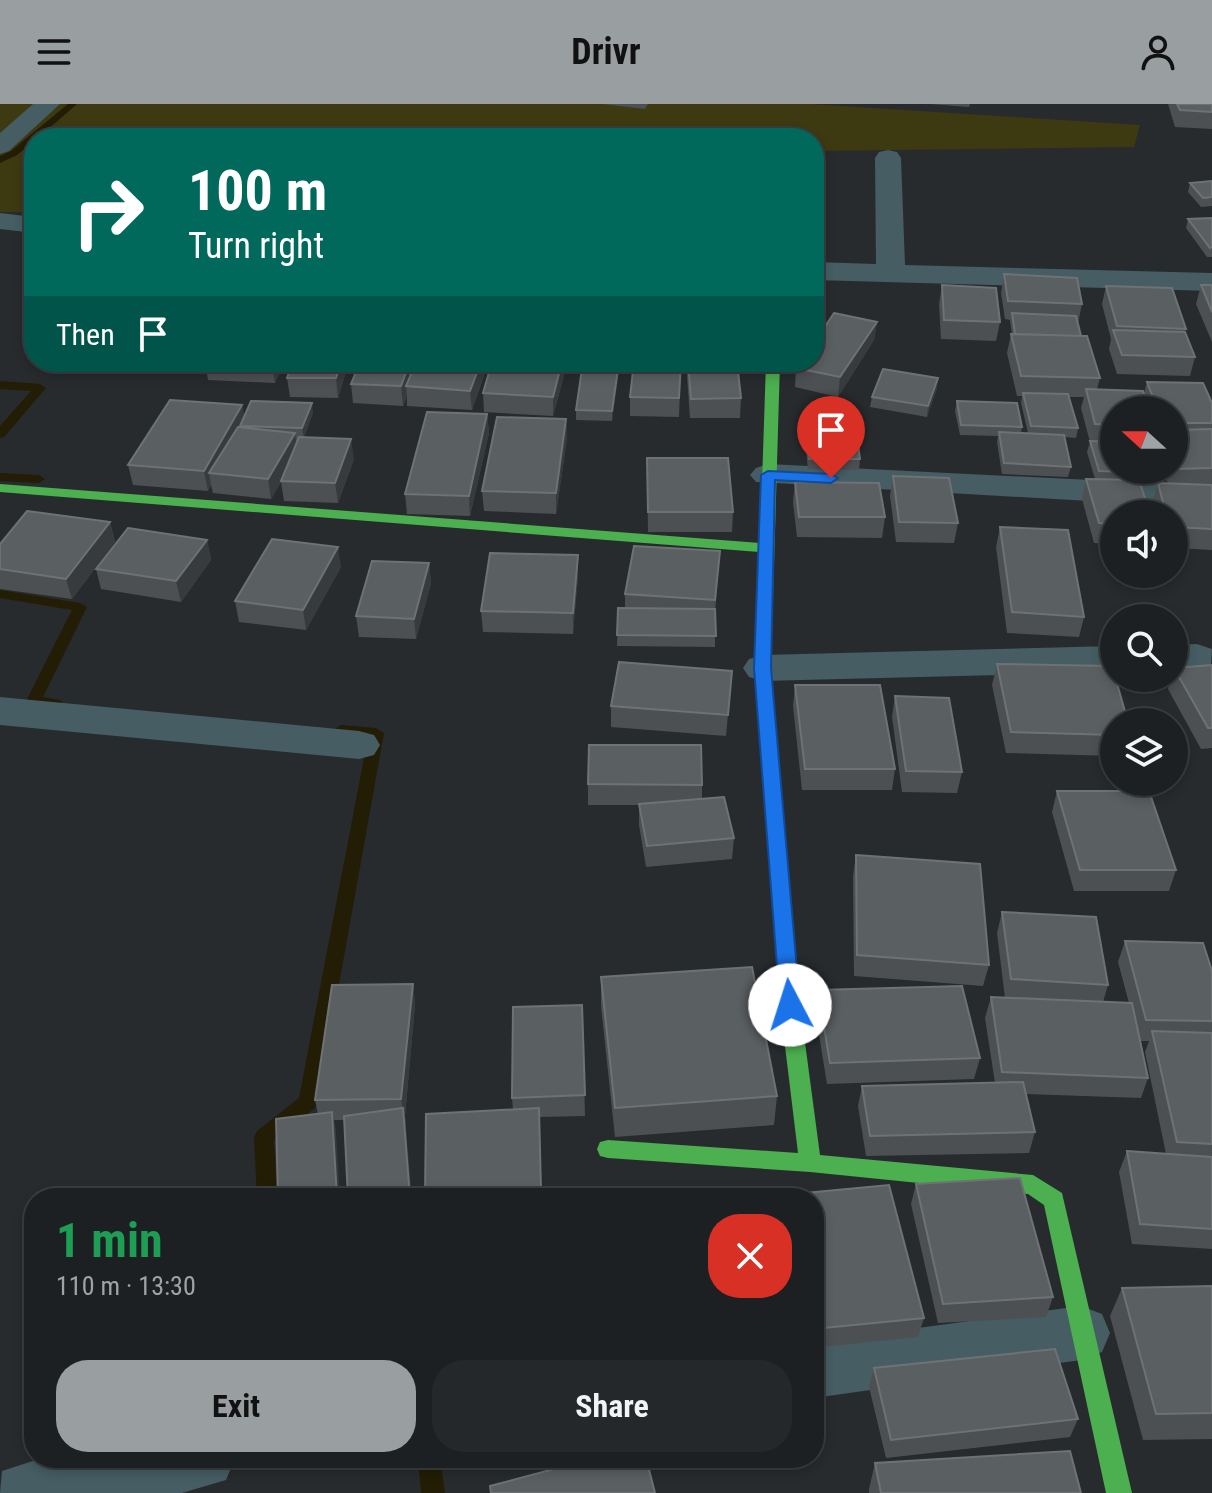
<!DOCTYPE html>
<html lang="en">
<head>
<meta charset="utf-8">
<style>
	:root { --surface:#1d2022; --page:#25282a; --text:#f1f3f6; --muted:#a0a3a5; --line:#3b3e40; --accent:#999ea0 }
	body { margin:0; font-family:"Roboto Condensed",sans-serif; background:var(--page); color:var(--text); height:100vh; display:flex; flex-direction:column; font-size:30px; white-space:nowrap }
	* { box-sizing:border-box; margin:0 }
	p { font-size:26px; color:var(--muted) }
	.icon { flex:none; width:44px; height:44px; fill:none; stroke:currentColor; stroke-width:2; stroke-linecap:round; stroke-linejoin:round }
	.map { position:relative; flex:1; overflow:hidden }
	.details { position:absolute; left:24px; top:1084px; width:800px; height:280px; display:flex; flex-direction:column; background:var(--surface); border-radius:32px; box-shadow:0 4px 12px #0003,0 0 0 2px var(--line) }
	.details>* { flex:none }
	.hud { position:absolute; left:24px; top:24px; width:800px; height:244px; border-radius:32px; box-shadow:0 4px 12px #0003,0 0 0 2px var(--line); background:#00695c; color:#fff; overflow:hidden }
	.needle { width:52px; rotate:291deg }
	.buttons { position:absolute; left:1100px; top:292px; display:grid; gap:16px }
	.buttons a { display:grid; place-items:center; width:88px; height:88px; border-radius:50%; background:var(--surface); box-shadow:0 4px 12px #0003,0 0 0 2px var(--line); font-size:40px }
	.pin { position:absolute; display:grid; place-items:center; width:68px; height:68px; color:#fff; margin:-82px -34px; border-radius:50% 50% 50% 0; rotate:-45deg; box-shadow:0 0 8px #0007 }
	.pin .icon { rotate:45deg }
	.me { position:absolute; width:88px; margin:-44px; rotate:355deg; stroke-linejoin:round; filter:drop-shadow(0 0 6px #0008) }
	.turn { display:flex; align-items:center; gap:28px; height:168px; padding:0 32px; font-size:36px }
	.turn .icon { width:104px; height:104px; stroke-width:2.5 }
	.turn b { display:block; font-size:56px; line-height:68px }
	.then { display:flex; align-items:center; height:76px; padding:0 32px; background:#0003; gap:16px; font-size:30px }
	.round { display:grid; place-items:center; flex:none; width:84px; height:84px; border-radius:32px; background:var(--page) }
	.overview { display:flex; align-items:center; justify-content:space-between; height:136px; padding:0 32px }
	h1 { font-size:48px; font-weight:700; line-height:60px; color:#1e9e55 }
	.cta { display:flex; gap:16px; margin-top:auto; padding:16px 32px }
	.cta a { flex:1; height:92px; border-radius:32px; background:var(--accent); color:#111; font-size:32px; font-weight:700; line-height:92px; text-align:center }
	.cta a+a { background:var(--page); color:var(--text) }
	header { display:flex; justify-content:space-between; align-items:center; height:104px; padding:0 32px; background:var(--accent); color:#111; font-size:36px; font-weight:700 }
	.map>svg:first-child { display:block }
	.green { fill:#3d3910 }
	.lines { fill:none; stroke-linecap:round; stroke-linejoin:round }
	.stream { fill:#221d04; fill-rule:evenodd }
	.street { fill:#455d63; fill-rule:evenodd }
	.fast { fill:#4caf50; fill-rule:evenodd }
	.wall { fill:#4c5052 }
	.shaded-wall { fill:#373b3d }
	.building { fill:#5a5f61; stroke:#6e7274; stroke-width:2 }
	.route { fill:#1a73e8; stroke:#114b97; stroke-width:2 }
</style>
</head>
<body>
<header><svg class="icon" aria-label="menu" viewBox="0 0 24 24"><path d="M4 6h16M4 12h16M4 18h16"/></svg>Drivr<svg class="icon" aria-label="person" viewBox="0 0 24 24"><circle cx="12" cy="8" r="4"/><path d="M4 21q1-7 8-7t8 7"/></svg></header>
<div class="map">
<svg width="1212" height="1389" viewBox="0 0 1212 1389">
	<rect width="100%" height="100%" fill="#272b2d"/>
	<path class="green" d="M0,0H811L1140,21L1134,43L814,47V34H34V108H0Z"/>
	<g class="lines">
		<path class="stream" d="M68,0H77L38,34H34V37L17,51L0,59V52L11,47Z
			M0,277L40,280L46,284L4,333L0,334V322L31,287L0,285Z
			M0,369L39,371L45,375L39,379L0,377Z
			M0,486L80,499L87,503L43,593L60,596L63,599L60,602H34L26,597L72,506L0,494Z
			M341,621L376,624L384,629L318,998L315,1004L274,1036L277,1094H257L254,1033L257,1027L299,994L368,633L336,630L333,626Z
			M418,1354H440L445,1389H421Z"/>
		<path class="street" d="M33,0H60L9,47L0,50V29Z
			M888,46L897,48L901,54L905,161L1212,169V187L814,176V158L876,160L875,54L879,48Z
			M0,109L34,113V129L0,125Z
			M768,360L1212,382V404L756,378L750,371L756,364Z
			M1197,540L1212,545L1211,562L1174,567V541Z
			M1114,542V568L763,577L749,573L743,564L749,555L763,551Z
			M0,593L359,627L374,631L380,641L374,651L359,655L0,621Z
			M1081,1202L1102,1210L1110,1229L1102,1248L1081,1256L814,1294V1238Z
			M42,1354H235L226,1376L182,1389H0L2,1367Z"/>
		<path class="fast" d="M766,258H780L771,564L800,901L820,1051L1033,1071L1062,1089L1132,1389H1106L1044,1101L1028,1090L810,1068L608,1054L600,1052L597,1045L600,1038L608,1036L798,1049L780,901L755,564L759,448L0,388V380L760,439Z"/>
	</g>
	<path class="wall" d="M603,0H648L645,5Z
		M930,0H970L969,3Z
		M1168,0H1212V25L1175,23Z
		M1212,77V102L1201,103L1188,88L1190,79Z
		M1212,114V153H1207L1186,124L1188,115Z
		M1004,170L1082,200L1078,219L1081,232L1100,274L1097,285L1144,289L1147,278L1212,299V446L1174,444V410H1155L1152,399L1158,379H1168L1161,366H1174V306H1114V366L1159,369L1156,379H1140L1114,410V440L1094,439L1082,395L1086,375H1095L1087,348L1090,338L1081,304L1084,293H1069L1078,324L1076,334L1064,333L1071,363L1068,373L1002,370L997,338L998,332L960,331L955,307L957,297L1022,323L1021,329H1028L1021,299L1022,292H1017L1007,249L1011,230H1012L1010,216L1005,215L1001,189Z
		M942,181L1000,218L996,237L941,235L939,200Z
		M1201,181H1212V238L1196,200Z
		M1106,182L1186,225L1185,228L1195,253L1190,272L1117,270L1109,245L1111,235L1102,200Z
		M877,218L874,236L838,293L795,283L796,264Z
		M205,258H285L275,279L208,276Z
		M349,258L338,294L290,293L287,274Z
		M619,258L612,317L576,316V306Z
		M681,258L679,313L630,312V293Z
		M688,258L741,294L740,314H690L687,272Z
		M487,263L472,306L407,302V292L403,302L353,299L351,280Z
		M566,264L553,312L484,308L483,289Z
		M937,284L927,313L870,303L872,293Z
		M242,301L244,313L313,309L304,333L354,355L338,399L284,397L281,378L271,395L213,389L211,381L208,387L133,381L128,361Z
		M487,310L489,329L470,412L407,410L405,390Z
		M566,315L567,334L556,410L484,407L482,387Z
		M805,318L860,355L859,366L808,365L804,329Z
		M647,354L733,408L732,428H648Z
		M893,372L958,419L954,439L896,438L890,392Z
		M795,378L885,413L882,434L797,433L793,398Z
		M110,418L115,438L72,495L0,485V440Z
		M1000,423L1084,513L1079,533L1007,529L996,443Z
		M207,436L211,456L181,498L101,485L96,465Z
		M720,447L715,509V543L617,542L618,504H625V490Z
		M578,451V471L573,530L483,528L481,507Z
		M429,459L431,479L416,535L359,533L356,512Z
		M341,463L306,526L239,518L235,497Z
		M997,560L1114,618V652L1006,649L992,581Z
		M1212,561V644L1201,645L1168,585L1171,574H1174V564Z
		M732,567L726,632L611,623V602Z
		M795,581L895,665L892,686H802L793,602Z
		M895,592L962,668L957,689L902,688L892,613Z
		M588,680L702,681V695L734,734L732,755L646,763L639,721V701H588Z
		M1057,687L1176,766L1169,787H1074L1052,708Z
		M856,751L989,861L983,882L854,872L853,772Z
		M1002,808L1108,881L1103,898L1129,899L1118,858L1125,837L1212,867V1145L1132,1140L1119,1068L1127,1047L1166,1050L1145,948L1149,937H1140L1148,974L1141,994L1026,990L1035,1028L1029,1049L866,1052L858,1002L862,982L995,979L985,914L991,893L1005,894L997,829Z
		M601,873L777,992L774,1021L615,1033L601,902Z
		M413,880L415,901L405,1012L406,1024L344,1016H334L336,1028L318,1010L315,996Z
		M818,886L980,954L974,975L827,980L815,906Z
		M582,901L585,1012L539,1013L542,1094H425L426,1010L513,1006L512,994Z
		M916,1080L1053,1193L1046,1213L938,1219L911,1100Z
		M889,1081L924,1214L918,1233L821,1243L814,1212V1094H794L795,1090Z
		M1212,1182V1335L1143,1336L1110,1212L1122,1184Z
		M874,1264L1078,1315L1070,1333L886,1354L869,1283Z
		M875,1359L1081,1389H869V1385Z"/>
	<path class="shaded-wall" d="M877,218L874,236L838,293L840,273Z
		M272,258H285L275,279L272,260Z
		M341,258H349L338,294L336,274Z
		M410,258H418L406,282L407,292L403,302L401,282Z
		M481,258H487V263L472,306L470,287Z
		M562,258H565L566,264L553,312V293Z
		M619,258V267L612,317V307Z
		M938,274L937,284L927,313L928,302Z
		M312,299L313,309L304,334L302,324Z
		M242,301L245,320L240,322L241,328L209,369L211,381L208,387L204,367Z
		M487,310L489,329L470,412L469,392Z
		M566,315L567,334L556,410V389Z
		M295,329L298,349L271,395L268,375Z
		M351,335L354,355L338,399L335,379Z
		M110,418L115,438L72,495L66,475Z
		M207,436L211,456L181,498L176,477Z
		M338,443L341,463L306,526L303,506Z
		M578,451V471L573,530V509Z
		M429,459L431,479L416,535L414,515Z
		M413,880L415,901L405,1012L412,1094H410L404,1014L401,995Z
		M332,1008L336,1028L340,1094H337Z"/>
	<path class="building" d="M1177,0H1212V8L1180,6Z
		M1212,77V93L1203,94L1190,79Z
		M1212,114V143L1210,144L1188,115Z
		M1004,170L1077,174L1082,200L1008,197Z
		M942,181L996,184L1000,218L944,216Z
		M1201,181H1212V208Z
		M1106,182L1172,184L1186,225L1117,222Z
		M834,209L877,218L840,273L796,264L801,258H814V239Z
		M1012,209L1076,212L1081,232L1015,230Z
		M1113,226L1185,228L1195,253L1122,251Z
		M1011,230L1087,232L1100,274L1021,272Z
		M236,258H272V260Z
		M293,258H341L336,274H287Z
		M360,258H410L401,282L351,280Z
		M416,258H481L470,287L406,282Z
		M492,258H562L553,293L483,289Z
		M583,258H619L612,307L576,306Z
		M634,258H681L679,294L630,293Z
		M688,258H737L741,294L691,295Z
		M883,265L938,274L928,302L872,293Z
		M1147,278L1203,279L1212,299V319H1174V306H1158Z
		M1086,285L1143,287L1149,306H1114V321L1095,320Z
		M1023,289L1068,290L1078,324L1031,322Z
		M170,296L242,301L204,367L128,361Z
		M251,297L312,299L302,324L240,322Z
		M957,297L1017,299L1022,323L961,321Z
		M427,308L487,310L469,392L405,390Z
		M497,313L566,315L556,389L482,387Z
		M805,318L855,319L860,355H809Z
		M238,323L295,329L268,375L209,369Z
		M1212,325V364L1176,365L1174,360V326Z
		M999,328L1064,331L1071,363L1004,359Z
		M299,333L351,335L335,379L281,377Z
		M1090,337L1114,338V366H1158L1159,369L1099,367Z
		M647,354H728L733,408H648Z
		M893,372L949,374L958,419L899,418Z
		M1086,375L1139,376L1150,410H1114V420L1099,419Z
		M795,378L879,379L885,413H799Z
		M1158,379L1212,381V425L1174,423V410H1166Z
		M27,407L110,418L66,475L0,465V440Z
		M1000,423L1068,426L1084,513L1012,508Z
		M128,424L207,436L176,477L96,465Z
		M272,435L338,443L303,506L235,497Z
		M634,442L720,447L715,496L625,490Z
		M490,449L578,451L573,509L481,507Z
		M372,457L429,459L414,515L356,512Z
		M618,504L715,505L716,532L617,531Z
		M619,558L732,567L728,611L611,602Z
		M997,560L1112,562L1128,618H1114V631L1011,628Z
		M1212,561V624H1208L1174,564Z
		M795,581H880L895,665H805Z
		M895,592L949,594L962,668L906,667Z
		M589,641H701L702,681L588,680Z
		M1057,687H1149L1176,766H1080Z
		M724,693L734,734L647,742L639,700Z
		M856,751L980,760L989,861L857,851Z
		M1002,808L1096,813L1108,881L1011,875Z
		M1125,837L1203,839L1212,867V917L1146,916Z
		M752,863L777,992L615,1004L601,873Z
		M413,880L401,995L315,996L332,881Z
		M962,882L980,954L830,959L818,886Z
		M991,893L1132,899L1148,974L1002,968Z
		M582,901L585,991L512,994L513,903Z
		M1152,927L1212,929V1040L1177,1038Z
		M1023,978L1035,1028L870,1032L862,982Z
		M403,1004L410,1094H348L344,1012Z
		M539,1004L541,1087L425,1093L426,1010Z
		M332,1008L337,1094H278L276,1015Z
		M1127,1047L1212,1053V1125L1140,1120Z
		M1020,1074L1053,1193L943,1200L916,1080Z
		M889,1081L924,1214L824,1224L814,1177V1094H796L795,1090Z
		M775,1091V1094H733Z
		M1212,1182V1309L1156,1310L1122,1184Z
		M1055,1245L1078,1315L891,1336L874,1264Z
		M1070,1347L1081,1389H881L875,1359Z
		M595,1354H646L655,1389H491L490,1382Z"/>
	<path class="route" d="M768,367L831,370L838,374L831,379L775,376L771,564L800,901L797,907H783L780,901L754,564L761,371Z"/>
</svg>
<div class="buttons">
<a><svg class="needle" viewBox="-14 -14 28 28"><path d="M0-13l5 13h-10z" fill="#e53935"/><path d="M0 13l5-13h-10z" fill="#a0a3a5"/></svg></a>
<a><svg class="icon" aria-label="sound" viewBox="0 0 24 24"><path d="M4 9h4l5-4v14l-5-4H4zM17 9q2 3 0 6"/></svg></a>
<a><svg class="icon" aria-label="search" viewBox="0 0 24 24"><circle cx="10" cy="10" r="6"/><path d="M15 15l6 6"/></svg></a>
<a><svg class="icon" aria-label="layers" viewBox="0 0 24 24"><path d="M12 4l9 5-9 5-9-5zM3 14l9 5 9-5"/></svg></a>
</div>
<div class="pin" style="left:831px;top:374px;background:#d93025"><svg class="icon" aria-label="arrive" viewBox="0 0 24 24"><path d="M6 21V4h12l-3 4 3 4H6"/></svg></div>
<svg class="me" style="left:790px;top:901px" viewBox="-20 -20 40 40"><circle r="19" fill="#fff"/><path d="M0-13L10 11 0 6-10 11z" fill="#1a73e8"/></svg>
<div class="hud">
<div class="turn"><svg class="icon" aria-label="right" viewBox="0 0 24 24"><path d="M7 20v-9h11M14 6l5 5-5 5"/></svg><div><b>100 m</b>Turn right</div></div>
<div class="then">Then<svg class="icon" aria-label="arrive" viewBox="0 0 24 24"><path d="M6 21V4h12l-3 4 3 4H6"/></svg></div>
</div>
<section class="details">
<div class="overview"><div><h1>1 min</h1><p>110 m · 13:30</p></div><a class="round" style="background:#d93025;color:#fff"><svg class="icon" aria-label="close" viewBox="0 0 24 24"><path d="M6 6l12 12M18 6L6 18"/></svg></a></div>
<div class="cta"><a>Exit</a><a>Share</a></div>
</section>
</div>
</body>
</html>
